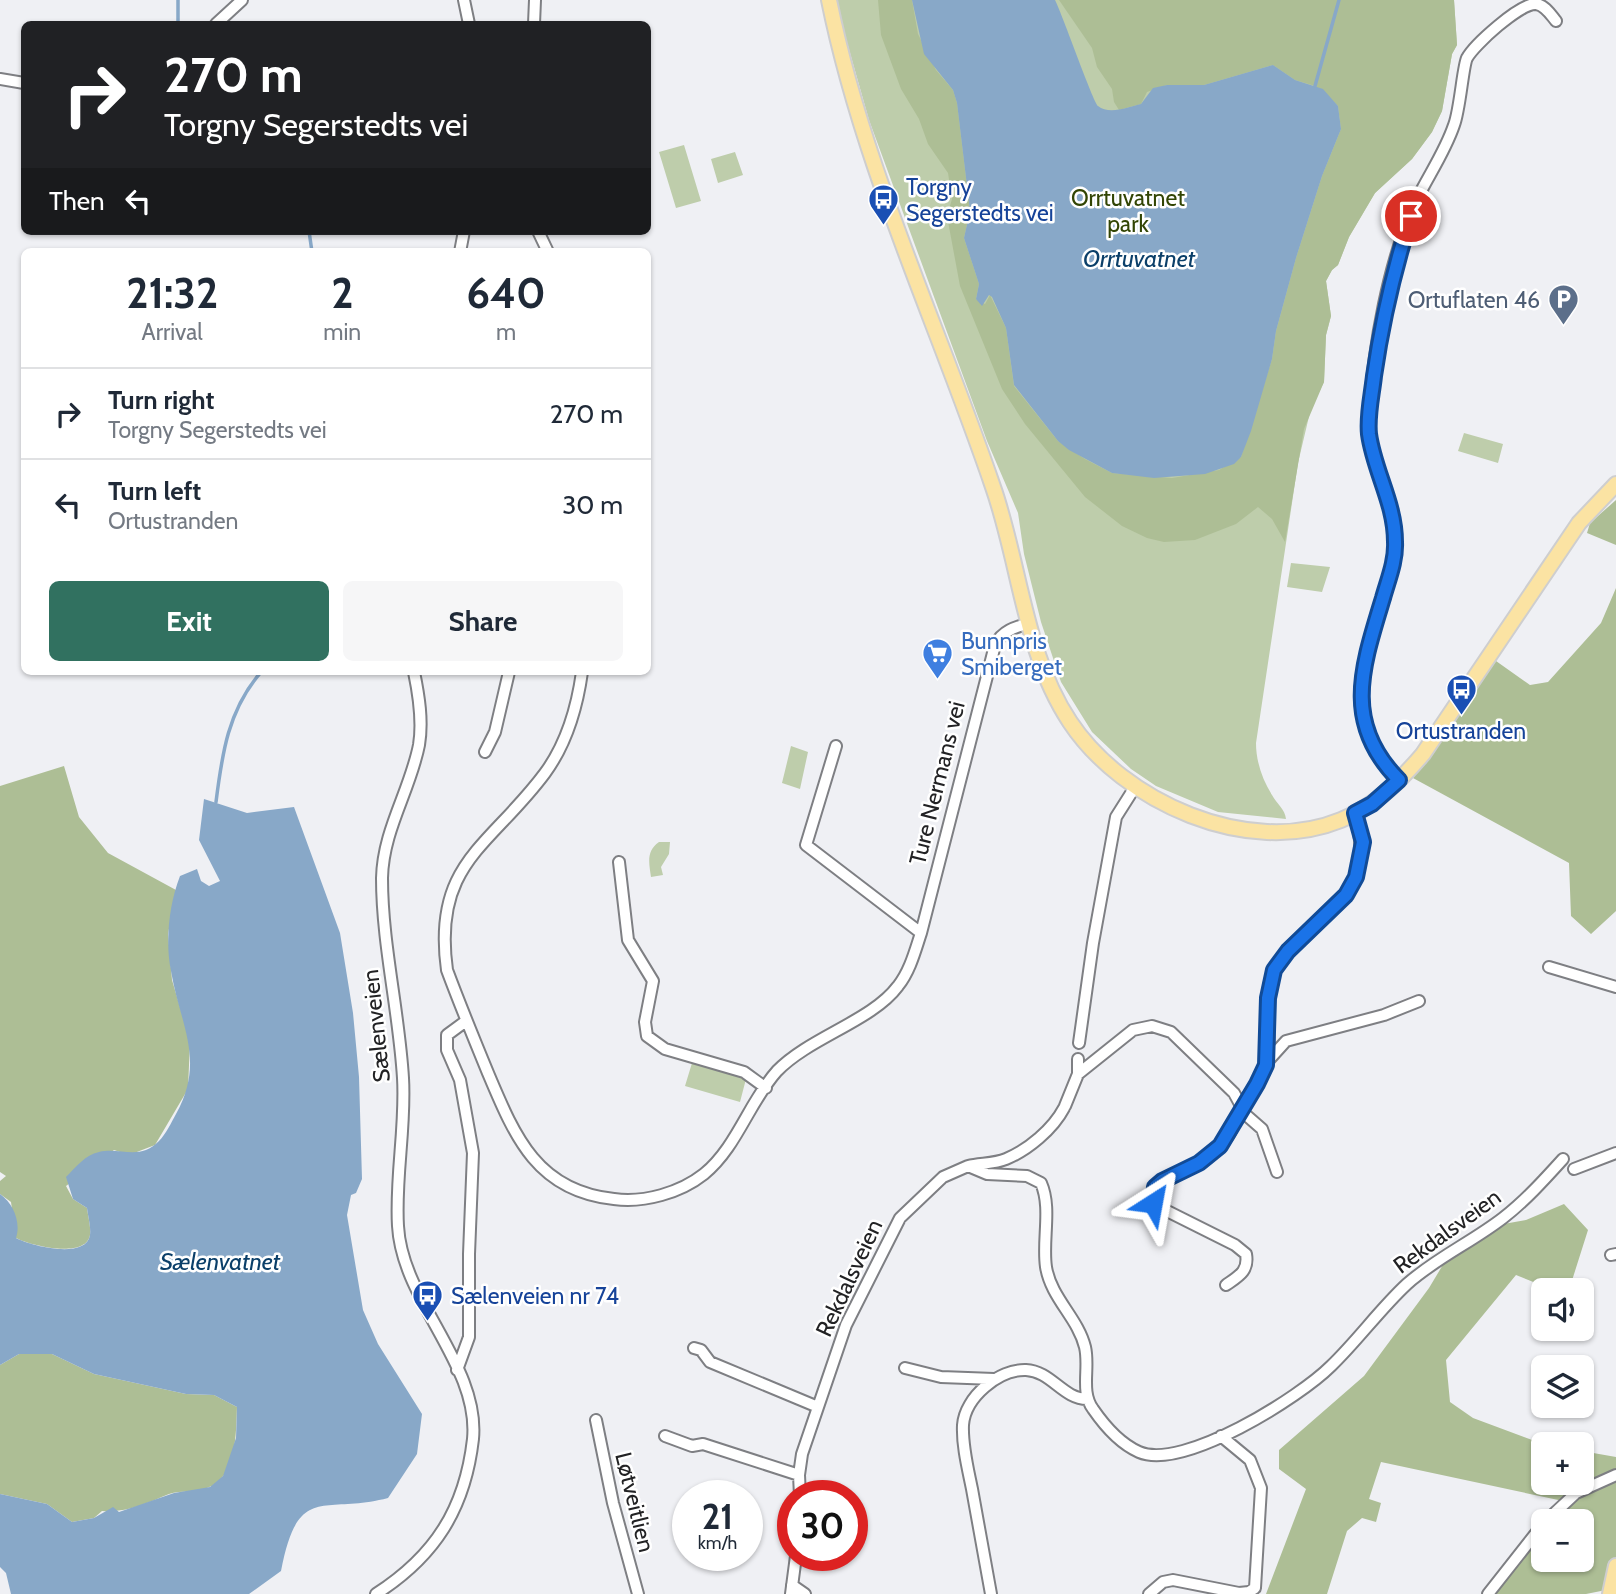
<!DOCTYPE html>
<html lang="en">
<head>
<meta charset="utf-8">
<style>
	:root { --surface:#fff; --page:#f6f6f7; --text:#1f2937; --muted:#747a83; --line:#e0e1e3; --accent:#317160 }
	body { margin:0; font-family:Cabin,sans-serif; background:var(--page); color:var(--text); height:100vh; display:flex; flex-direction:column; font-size:26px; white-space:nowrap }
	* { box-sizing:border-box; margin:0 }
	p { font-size:23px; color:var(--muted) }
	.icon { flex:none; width:38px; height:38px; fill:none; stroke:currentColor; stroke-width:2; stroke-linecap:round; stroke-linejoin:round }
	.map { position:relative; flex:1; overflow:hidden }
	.sheet { position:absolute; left:21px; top:248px; width:630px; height:427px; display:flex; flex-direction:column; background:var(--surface); border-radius:10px; box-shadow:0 2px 5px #0004 }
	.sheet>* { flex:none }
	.top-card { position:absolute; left:21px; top:21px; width:630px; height:214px; border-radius:10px; box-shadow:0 2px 5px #0004; background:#202124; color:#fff; overflow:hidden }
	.buttons { position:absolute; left:1531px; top:1278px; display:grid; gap:14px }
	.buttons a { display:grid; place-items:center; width:63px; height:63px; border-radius:10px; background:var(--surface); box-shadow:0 2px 5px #0004; font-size:35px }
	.speed { position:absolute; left:672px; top:1480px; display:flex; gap:14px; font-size:35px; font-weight:700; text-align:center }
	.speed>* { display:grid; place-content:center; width:91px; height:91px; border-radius:50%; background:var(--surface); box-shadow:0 2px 5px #0004; line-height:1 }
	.speed small { font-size:18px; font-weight:400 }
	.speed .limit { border:10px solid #d22; background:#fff; color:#111 }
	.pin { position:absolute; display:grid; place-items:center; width:60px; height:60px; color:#fff; margin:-30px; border:4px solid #fff; border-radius:50%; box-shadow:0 2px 7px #0007 }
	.me { position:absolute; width:77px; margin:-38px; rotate:34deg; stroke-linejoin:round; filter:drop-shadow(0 0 5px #0008) }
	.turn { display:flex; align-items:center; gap:24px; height:147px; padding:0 28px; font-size:32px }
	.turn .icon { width:91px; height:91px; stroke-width:2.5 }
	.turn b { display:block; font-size:49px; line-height:60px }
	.then { display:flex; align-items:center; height:66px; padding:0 28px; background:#0003; gap:14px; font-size:26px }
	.eta { display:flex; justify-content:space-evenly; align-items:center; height:119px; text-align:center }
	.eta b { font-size:42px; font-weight:800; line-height:49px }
	.button { display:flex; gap:14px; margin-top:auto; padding:14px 28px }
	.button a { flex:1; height:80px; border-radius:10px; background:var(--accent); color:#fff; font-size:28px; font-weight:800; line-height:80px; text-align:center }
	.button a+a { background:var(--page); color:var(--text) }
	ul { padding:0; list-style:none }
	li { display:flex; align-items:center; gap:21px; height:91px; padding:0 28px; border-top:2px solid var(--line) }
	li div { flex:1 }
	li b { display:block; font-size:26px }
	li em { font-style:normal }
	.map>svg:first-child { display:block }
	.green { fill:#becdab }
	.forest { fill:#adbe95 }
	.water { fill:#88a8c8 }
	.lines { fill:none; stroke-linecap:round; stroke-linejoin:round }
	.stream { stroke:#88a8c8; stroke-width:3.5 }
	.minor-casing { stroke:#7e7f83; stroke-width:14 }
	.major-casing { stroke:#cececf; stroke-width:18 }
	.minor { stroke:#fff; stroke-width:10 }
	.major { stroke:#fbe3a3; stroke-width:14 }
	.route-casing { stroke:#114b97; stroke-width:18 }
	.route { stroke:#1a73e8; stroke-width:12 }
	.labels { text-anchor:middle; stroke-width:5; stroke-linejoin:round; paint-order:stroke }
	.transit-label { font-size:23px; fill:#164399; stroke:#fff; text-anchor:start }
	.park-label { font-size:23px; fill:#324504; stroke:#fff }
	.service-label { font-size:23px; fill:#4e5e75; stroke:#fff; text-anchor:end }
	.shop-label { font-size:23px; fill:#366cbe; stroke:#fff; text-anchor:start }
	.street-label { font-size:23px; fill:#222224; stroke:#fff }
	.water-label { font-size:24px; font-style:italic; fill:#0b3f69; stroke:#fff }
</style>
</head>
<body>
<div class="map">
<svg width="1616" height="1594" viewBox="0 0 1616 1594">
	<rect width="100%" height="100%" fill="#eff0f4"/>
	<path class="green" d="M835,0H1454L1457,45L1452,54L1442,111L1432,132L1412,159L1375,193L1349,237L1338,265L1332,270L1326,281L1331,316L1326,335L1324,382L1311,408L1298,463L1256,743C1256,761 1262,779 1272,795C1277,804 1285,809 1286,819L1218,812L1156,786L1131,769L1092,732L1061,682L1041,622L1024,554L1018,513L987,441L869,120Z
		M684,145L701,201L676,208L659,152Z
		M735,152L743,175L718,183L711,159Z
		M1464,433L1503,444L1498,463L1458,451Z
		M1291,563L1330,567L1322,592L1287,587Z
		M791,746L808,752L800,789L782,783Z
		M659,842H670L669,854L661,867L663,875L651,877C649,863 646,851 659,842Z
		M692,1063L746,1079L740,1102L685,1086Z"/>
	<path class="forest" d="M878,0H912L918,34L936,70L953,90L957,103L970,211L964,238L979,284L976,299L985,304L990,295L1006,328L1014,386L1058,441L1085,459L1112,473L1172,478L1219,470L1241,457L1272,359L1276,331L1296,258L1322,176L1341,129L1338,106L1330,98L1315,86L1295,80L1273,65L1204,85H1167L1147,92L1141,104L1119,110L1114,102L1112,89L1097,67L1092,48L1059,0H1454L1457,45L1452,54L1442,111L1432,132L1412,159L1375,193L1349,237L1338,265L1332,270L1326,281L1331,316L1326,335L1324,382L1304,429L1285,542L1272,519L1258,507L1236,524L1195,540L1164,542L1147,538L1122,526L1085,497L1025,424L1002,389L960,286L947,216L952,199L948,173L928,144L919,119L901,89L881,35Z
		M1616,500V545L1587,533L1590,523Z
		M1616,588V911L1591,934L1571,916L1569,863L1413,778L1496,661L1530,685L1548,682L1601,623Z
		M64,766L79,817L108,853L176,890L168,934L172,980L190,1041L188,1089L155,1145L129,1155L114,1150L66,1186L73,1199L87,1208C88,1216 91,1227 90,1235C86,1259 31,1246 16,1238L11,1202L0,1194V1181L6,1176L0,1172V786Z
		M1564,1204L1588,1230L1569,1290H1553L1516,1275L1446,1360L1450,1402L1473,1418L1543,1444L1544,1482H1582V1451L1616,1457V1588L1586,1594H1488L1543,1524L1544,1559H1582V1521H1546L1563,1501L1381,1462L1369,1499L1381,1503L1376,1522L1362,1518L1347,1531L1327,1594H1266L1306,1489L1279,1469V1450L1364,1376L1429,1288L1450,1253L1481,1228L1526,1220Z
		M31,1352L52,1354L94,1374L186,1394L214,1395L237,1407C236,1433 237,1478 207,1488C195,1493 181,1490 169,1494C147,1503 127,1513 102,1511L94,1518L72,1522L47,1504L0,1494V1365L19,1354Z"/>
	<path class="water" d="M912,0H1055C1063,16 1093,102 1098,106C1109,115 1129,107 1141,104L1153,88L1167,85H1204L1273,65L1295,80L1323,89L1338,106L1341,129L1322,176L1296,258L1276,331L1272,359L1251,431L1241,457L1234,464L1205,474L1154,478L1112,473L1069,450L1058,441L1014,385L1006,328L992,297L989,295L982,306L976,299L979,284L964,238L970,211L957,103L953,90L924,54Z
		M204,799L247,813L294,807L340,933L353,1013L359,1077L362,1179L356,1193L351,1195L347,1215L363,1310L378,1344L422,1414L417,1454L388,1498C323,1515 298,1482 281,1571L249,1594H11L6,1573L0,1567V1494L47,1504L72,1522L94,1518L113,1507L119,1512L174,1493L210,1487L223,1476L236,1438L237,1407L214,1395L186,1394L94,1374L52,1354H19L0,1365V1194C14,1204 21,1223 16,1238C31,1246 86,1260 90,1235C91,1227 88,1216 87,1208L73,1199L66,1177C76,1167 85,1155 99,1152C121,1147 140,1161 159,1141C166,1134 171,1123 176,1114C206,1060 180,1025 171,971C165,942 169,904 180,876L197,869L201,881L209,886L220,881L199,840Z"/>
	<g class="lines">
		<path class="stream" d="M178,24V0
			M1315,86L1339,0
			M309,231L312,252
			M216,802C222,754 228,710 261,672"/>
		<defs>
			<path id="minor" d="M464,0L469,24
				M216,24L242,0
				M534,24L535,0
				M0,79L24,83
				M538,231L548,252
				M460,252L464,231
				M582,672C577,708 567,743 545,773C491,846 432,863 447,970C460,1005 474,1039 488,1073C515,1137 537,1191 614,1199C644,1203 680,1193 704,1174C737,1147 749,1102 777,1071C810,1037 872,1021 898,986C910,971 915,951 921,933L995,645C1002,631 1015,627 1030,623
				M836,746L806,845L921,933
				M485,752L495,732L509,672
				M1399,780C1342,723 1362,666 1383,598C1388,580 1396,561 1395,541C1395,496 1366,458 1369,413C1374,345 1388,263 1416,201C1428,176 1445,152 1454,125C1460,110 1463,65 1467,58C1474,45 1520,3 1536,4C1545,5 1551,15 1556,21
				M619,862L628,940L653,981L645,1022L647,1036L665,1049L744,1072L766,1088
				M1549,967L1616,987
				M1079,1043L1093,943L1116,817L1135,787
				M1267,1062L1286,1041L1384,1015L1419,1001
				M1078,1074L1133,1030L1152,1026L1171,1032L1234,1093L1246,1115L1262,1129L1277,1172
				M1065,1106L1078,1074V1059
				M968,1166C980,1163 994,1164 1006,1159C1028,1150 1053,1129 1064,1108
				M1574,1169L1616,1153
				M1611,1255L1616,1254
				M1226,1285C1239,1276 1249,1271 1246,1254L1235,1245L1161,1208L1153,1203C1151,1177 1179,1175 1197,1165C1210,1157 1219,1147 1228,1136C1235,1125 1238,1113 1244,1102C1251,1090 1262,1080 1266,1066C1274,1033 1259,997 1276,966C1282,955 1292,947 1301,939C1345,898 1373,877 1355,813
				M694,1348L701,1350L710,1362L818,1407
				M905,1368L941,1377L994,1379
				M457,1370L469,1337V1254L473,1153L460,1080L447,1050V1035L466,1021
				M596,1420L613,1503L638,1594
				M665,1436L692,1446L703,1444L799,1475
				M800,1496L799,1475L802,1454L846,1325L900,1218L943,1177L968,1166L987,1174L1027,1176L1041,1183C1052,1208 1042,1240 1046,1267C1051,1298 1078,1318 1085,1347C1090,1368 1080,1391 1093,1409C1104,1425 1121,1444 1139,1452C1183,1471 1300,1397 1331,1366C1358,1340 1380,1309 1407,1284C1436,1258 1472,1242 1503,1218C1525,1201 1544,1180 1563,1159
				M1546,1521L1576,1493L1616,1475
				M792,1585L805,1594
				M376,1594C435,1556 465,1509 473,1439C480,1365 402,1301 398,1226C395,1177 406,1127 403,1078C399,1011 382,944 382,878C383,830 410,791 419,745C423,721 419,696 414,672
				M791,1594L796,1556
				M991,1594C985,1559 978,1524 972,1489C968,1469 962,1446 963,1425C965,1397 999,1369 1026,1370C1051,1371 1063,1399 1087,1399
				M1149,1594L1163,1582L1173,1580L1239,1593L1249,1592L1255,1588L1261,1488L1250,1460L1221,1436
				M1488,1594L1544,1523"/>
			<path id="major" d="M829,0C863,168 938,325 993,487C1020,564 1024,653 1070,722C1123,802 1248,858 1341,820C1375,806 1399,782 1423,754L1579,523L1616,484
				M1610,1594L1616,1566"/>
		</defs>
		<use href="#minor" class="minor-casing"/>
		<use href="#major" class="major-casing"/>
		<use href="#minor" class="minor"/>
		<use href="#major" class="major"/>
	</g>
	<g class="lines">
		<defs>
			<path id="route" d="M1153,1203L1155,1187L1162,1181L1199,1163L1220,1146L1257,1084L1266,1065L1268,998L1274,970L1288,951L1346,895L1356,877L1363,842L1355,813L1372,804L1399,780C1342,723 1362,667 1383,598C1388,580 1396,561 1395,542C1395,503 1374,471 1369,434C1367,415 1372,395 1374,376C1382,321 1394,269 1411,216"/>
		</defs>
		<use href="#route" class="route-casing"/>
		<use href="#route" class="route"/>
	</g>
	<defs>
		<symbol id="bus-pin" viewBox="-11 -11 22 30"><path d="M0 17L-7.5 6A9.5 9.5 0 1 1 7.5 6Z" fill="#1a4fb4" stroke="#fff"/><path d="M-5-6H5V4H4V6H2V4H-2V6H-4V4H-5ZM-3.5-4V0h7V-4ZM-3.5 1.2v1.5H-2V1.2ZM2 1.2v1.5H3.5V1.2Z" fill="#fff"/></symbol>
		<symbol id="parking-pin" viewBox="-11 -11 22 30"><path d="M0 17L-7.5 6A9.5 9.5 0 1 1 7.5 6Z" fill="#5c6f8a" stroke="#fff"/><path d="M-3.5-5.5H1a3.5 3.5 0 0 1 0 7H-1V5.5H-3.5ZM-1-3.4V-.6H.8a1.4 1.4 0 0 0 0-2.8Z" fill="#fff"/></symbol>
		<symbol id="supermarket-pin" viewBox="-11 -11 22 30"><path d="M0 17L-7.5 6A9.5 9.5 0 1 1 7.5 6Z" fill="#3f7fe0" stroke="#fff"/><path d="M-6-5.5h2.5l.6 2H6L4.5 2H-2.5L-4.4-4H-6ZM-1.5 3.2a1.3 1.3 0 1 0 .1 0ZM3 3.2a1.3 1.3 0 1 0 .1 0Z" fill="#fff"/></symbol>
	</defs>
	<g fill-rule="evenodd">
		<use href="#bus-pin" x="866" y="182" width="35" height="47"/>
		<use href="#parking-pin" x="1546" y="282" width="35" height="47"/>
		<use href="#supermarket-pin" x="920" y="636" width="35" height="47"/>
		<use href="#bus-pin" x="1444" y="672" width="35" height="47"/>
		<use href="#bus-pin" x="410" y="1278" width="35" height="47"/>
	</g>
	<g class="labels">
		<g class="transit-label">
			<text x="906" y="195">Torgny<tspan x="906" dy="26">Segerstedts vei</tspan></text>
			<text x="1461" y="739" text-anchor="middle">Ortustranden</text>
			<text x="451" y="1304">Sælenveien nr 74</text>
		</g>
		<g class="park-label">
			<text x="1128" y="206">Orrtuvatnet<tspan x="1128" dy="26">park</tspan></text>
		</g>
		<g class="service-label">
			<text x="1540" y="308">Ortuflaten 46</text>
		</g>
		<g class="shop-label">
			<text x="961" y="649">Bunnpris<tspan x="961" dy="26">Smiberget</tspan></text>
		</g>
		<g class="street-label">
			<text transform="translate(937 783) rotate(-76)" y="8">Ture Nermans vei</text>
			<text transform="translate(376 1026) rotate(-96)" y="8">Sælenveien</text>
			<text transform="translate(1447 1231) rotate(-36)" y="8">Rekdalsveien</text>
			<text transform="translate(849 1278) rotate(-65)" y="8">Rekdalsveien</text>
			<text transform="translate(635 1502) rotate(76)" y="8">Løtveitlien</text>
		</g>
		<g class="water-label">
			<text x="1139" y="267">Orrtuvatnet</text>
			<text x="220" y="1270">Sælenvatnet</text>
		</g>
	</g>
</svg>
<div class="buttons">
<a><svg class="icon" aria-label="sound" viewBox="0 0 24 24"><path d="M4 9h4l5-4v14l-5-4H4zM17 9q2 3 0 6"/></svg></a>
<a><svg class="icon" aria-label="layers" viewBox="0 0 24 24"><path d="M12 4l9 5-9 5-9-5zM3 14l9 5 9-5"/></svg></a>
<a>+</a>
<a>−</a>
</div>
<div class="speed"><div>21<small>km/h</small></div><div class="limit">30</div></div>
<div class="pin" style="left:1411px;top:216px;background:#d93025"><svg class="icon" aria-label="arrive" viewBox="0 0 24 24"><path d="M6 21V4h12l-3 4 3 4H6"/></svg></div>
<svg class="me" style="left:1153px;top:1203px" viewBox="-20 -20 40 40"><path d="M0-17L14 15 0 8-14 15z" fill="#1a73e8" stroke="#fff" stroke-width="4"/></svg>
<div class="top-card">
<div class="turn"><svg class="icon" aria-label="right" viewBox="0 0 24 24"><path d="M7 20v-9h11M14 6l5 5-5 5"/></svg><div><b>270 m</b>Torgny Segerstedts vei</div></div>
<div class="then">Then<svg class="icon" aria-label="left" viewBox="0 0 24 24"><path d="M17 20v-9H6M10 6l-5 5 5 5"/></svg></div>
</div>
<section class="sheet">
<div class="eta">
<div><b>21:32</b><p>Arrival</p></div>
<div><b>2</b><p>min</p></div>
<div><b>640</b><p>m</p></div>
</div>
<ul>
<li><svg class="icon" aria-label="right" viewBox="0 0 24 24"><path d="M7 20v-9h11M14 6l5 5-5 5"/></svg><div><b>Turn right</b><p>Torgny Segerstedts vei</p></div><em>270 m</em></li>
<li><svg class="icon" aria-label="left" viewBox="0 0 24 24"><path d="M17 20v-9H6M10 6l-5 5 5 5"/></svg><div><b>Turn left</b><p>Ortustranden</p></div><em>30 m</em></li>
</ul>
<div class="button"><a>Exit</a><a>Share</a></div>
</section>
</div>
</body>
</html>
